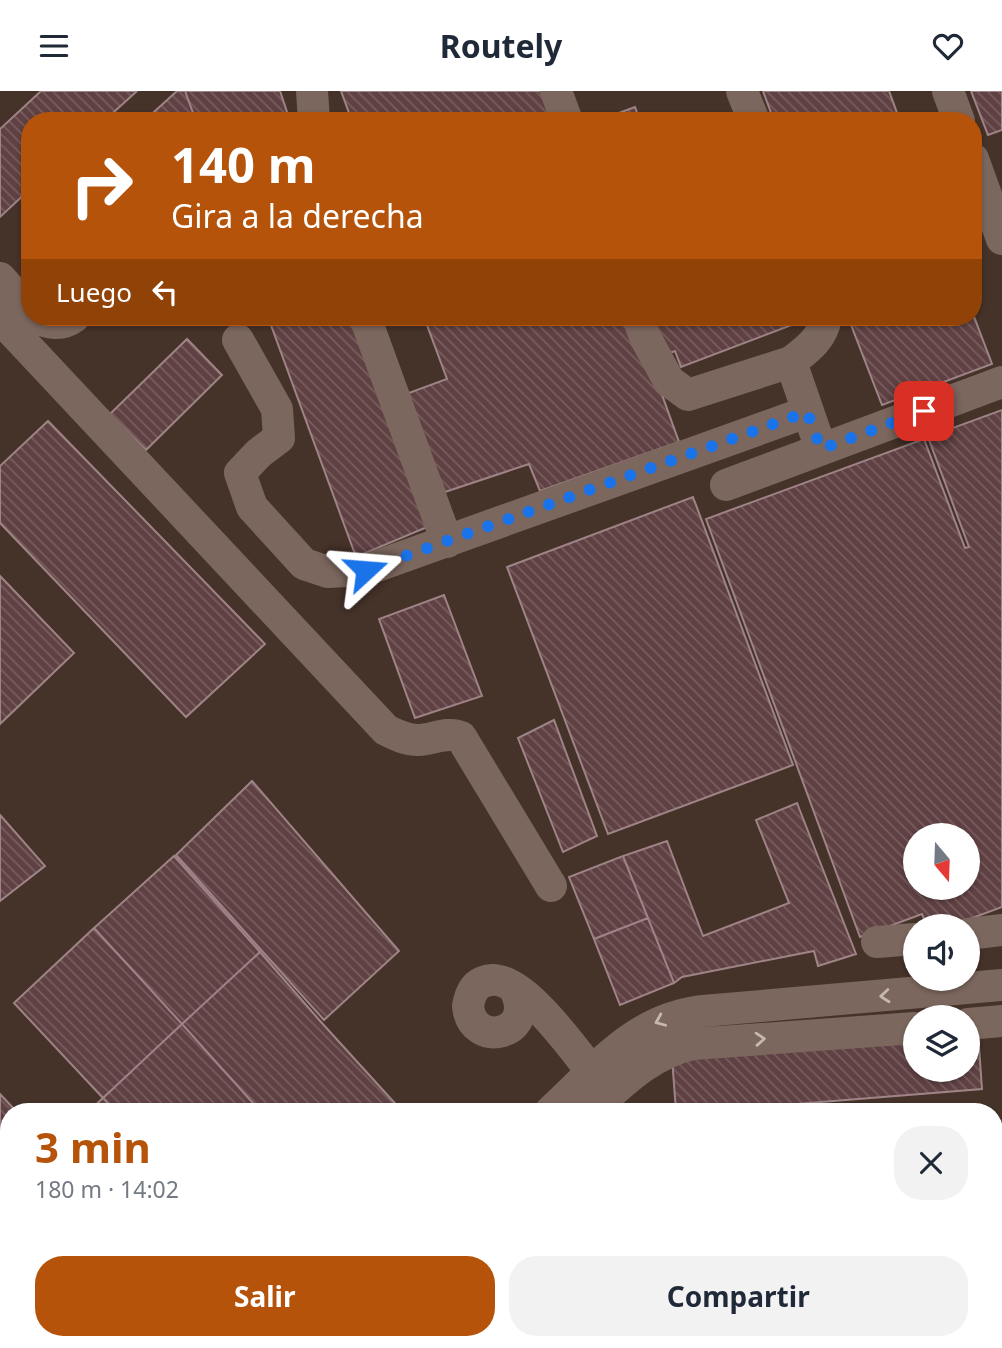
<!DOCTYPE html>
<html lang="es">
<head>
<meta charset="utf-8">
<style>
	:root { --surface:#fff; --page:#f2f2f3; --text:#1f2937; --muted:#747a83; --accent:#b45309 }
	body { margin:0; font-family:"Noto Sans",sans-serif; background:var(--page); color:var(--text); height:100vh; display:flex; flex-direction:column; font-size:26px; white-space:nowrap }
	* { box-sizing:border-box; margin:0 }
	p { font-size:23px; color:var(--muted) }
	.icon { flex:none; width:38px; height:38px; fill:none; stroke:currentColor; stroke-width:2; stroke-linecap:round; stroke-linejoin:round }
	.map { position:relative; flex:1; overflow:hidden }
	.drawer { position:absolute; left:0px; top:1012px; width:1003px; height:247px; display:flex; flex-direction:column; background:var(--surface); border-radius:28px 28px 0 0; box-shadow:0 2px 5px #0004 }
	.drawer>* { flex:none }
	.banner { position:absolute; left:21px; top:21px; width:961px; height:214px; border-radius:28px; box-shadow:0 2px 5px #0004; background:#b45309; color:#fff; overflow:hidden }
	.needle { width:46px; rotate:161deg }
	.controls { position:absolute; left:903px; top:732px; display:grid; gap:14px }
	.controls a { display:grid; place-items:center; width:77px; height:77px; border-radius:50%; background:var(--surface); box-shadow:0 2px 5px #0004; font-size:35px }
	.pin { position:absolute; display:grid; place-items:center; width:60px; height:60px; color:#fff; margin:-30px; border-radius:14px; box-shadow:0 4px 10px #0006 }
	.me { position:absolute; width:77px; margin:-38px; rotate:71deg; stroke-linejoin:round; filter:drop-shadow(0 0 5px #0008) }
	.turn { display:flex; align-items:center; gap:24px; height:147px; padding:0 35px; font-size:32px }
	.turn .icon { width:91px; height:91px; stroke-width:2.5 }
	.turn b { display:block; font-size:49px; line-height:60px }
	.then { display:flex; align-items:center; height:66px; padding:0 35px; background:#0003; gap:14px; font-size:26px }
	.round { display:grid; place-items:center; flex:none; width:74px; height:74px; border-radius:28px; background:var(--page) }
	.head { display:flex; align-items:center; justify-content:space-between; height:119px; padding:0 35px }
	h1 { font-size:42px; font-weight:700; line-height:52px; color:var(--accent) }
	.cta { display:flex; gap:14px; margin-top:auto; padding:14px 35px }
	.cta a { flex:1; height:80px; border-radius:28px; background:var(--accent); color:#fff; font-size:28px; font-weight:700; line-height:80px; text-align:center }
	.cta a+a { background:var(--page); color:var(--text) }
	header { display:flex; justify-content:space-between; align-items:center; height:91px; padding:0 35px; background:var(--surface); font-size:32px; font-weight:700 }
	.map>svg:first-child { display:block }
	.building { fill:url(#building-back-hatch); stroke:#9e8486; stroke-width:2; fill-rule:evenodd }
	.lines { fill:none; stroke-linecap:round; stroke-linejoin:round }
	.minor { stroke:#7c675e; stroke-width:32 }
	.oneway { stroke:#c6b7b0 }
	.route { stroke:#1a73e8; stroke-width:12; stroke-dasharray:0 21.6 }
</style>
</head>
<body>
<header><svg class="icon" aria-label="menu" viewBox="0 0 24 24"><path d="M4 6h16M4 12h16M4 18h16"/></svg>Routely<svg class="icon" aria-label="heart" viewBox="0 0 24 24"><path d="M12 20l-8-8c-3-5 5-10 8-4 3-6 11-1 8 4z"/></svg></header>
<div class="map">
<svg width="1002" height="1257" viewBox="0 0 1002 1257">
	<defs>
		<pattern id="building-back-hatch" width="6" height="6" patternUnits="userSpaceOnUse" patternTransform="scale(1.75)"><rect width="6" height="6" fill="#604143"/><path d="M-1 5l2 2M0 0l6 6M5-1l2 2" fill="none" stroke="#785d5e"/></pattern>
	</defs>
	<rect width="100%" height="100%" fill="#453229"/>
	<path class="building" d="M41,0H137L104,30H30V98L0,126V38Z
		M177,0H185L196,30H144Z
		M185,0H280L290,30H196Z
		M341,0H554L564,30H352Z
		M763,0H889L900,30H774Z
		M971,0H1002V39L988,44Z
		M635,16L640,30H597Z
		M973,223L992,273L882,314L848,226H973Z
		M268,226H359L432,434L356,466Z
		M424,226H634L679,351L540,400L529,373L445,401L406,303L447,288Z
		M644,226H809L810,227L681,276L675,260L659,266Z
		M187,248L222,284L146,359L110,323Z
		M1002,319V816L951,835H927L922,823L860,846L706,428L924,348L965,457L969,456L928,346ZM915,744H968V796H915Z
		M48,330L265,553L186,626L0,432V375Z
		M693,406L793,674L608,743L507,476Z
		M0,485L74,562L0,633Z
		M444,504L482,605L415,627L379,528Z
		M554,629L597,745L563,761L518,647Z
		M252,690L399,860L324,929L176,764Z
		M797,712L856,863L818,875L814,860L682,886L674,892L623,765L667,750L703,845L789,812L756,729Z
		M0,724L45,775L0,810Z
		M174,765L260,861L182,933L94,837Z
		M623,765L648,827L594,848L569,786Z
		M648,827L674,892L620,914L594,848Z
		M94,837L182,933L103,1007L14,912Z
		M260,861L321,931L402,1020H260L182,933Z
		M182,933L260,1020H115L103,1007Z
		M978,942L982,998L709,1020H676L672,967L915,947V978H968V943Z
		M0,1003L16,1020H9V1089L0,1079Z
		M103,1007L115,1020H89Z
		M0,1080L9,1090V1180L0,1170Z
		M1002,1160V1222L994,1226V1163Z
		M0,1171L9,1180V1237L0,1245Z
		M9,1237V1250H57L64,1257H0V1245Z
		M85,1250H234L241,1257H92Z
		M243,1250H279L270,1257H250Z
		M798,1250H940L923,1257H789L788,1254Z"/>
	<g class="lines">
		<path class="minor" d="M312,0L314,30
			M556,0L567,30
			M742,0L754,30
			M948,0L959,30
			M973,68L1002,148
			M0,187L30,220
			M35,226C48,233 62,235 74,226
			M365,226L447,451
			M638,226L645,246L669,290L688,304L791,271L821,358
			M0,227L386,639C396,644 406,649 418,649C432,649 447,640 461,646L551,795
			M238,249L277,318L279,347L259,362L240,382L252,416L304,473L328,481L366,479L807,321
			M791,271C808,258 823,247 826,226
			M726,394L1002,291
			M968,843L1002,839
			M877,851L915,848
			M514,897C540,943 472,960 468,915C470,903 474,893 486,890C522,878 582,971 604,996
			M968,933L1002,930
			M551,1020C599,976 634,928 703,920L1002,894
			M591,1020C622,992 651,962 693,953L915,937
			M994,1136L1002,1132
			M642,1250L649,1257
			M685,1250L692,1257"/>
	</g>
	<defs><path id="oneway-chevron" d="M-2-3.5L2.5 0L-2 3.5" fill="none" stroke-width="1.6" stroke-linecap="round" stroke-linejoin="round" transform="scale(1.75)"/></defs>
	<g class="oneway">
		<use href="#oneway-chevron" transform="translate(885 905) rotate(175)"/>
		<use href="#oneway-chevron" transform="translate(660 930) rotate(157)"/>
		<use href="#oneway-chevron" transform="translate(760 948) rotate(-4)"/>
	</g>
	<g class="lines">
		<path class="route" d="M366,479L807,321L821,358L924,320"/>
	</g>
</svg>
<div class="controls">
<a><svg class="needle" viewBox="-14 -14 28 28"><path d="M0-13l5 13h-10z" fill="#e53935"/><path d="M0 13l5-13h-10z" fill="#747a83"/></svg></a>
<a><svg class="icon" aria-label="sound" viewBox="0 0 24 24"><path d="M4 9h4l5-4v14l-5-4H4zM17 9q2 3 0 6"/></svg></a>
<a><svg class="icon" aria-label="layers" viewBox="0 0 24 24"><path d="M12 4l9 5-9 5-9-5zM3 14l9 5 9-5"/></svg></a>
</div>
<div class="pin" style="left:924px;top:320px;background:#d93025"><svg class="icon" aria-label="arrive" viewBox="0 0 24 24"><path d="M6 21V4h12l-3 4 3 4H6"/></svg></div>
<svg class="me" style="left:366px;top:479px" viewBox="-20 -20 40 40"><path d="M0-17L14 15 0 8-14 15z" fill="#1a73e8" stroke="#fff" stroke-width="4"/></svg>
<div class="banner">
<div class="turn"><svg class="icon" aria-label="right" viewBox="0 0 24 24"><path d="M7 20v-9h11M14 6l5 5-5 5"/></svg><div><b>140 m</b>Gira a la derecha</div></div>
<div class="then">Luego<svg class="icon" aria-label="left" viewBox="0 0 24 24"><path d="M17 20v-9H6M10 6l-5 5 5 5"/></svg></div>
</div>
<section class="drawer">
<div class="head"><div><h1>3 min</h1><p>180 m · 14:02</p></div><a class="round"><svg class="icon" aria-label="close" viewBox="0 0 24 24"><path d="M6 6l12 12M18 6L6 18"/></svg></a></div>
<div class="cta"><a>Salir</a><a>Compartir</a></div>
</section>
</div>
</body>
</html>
